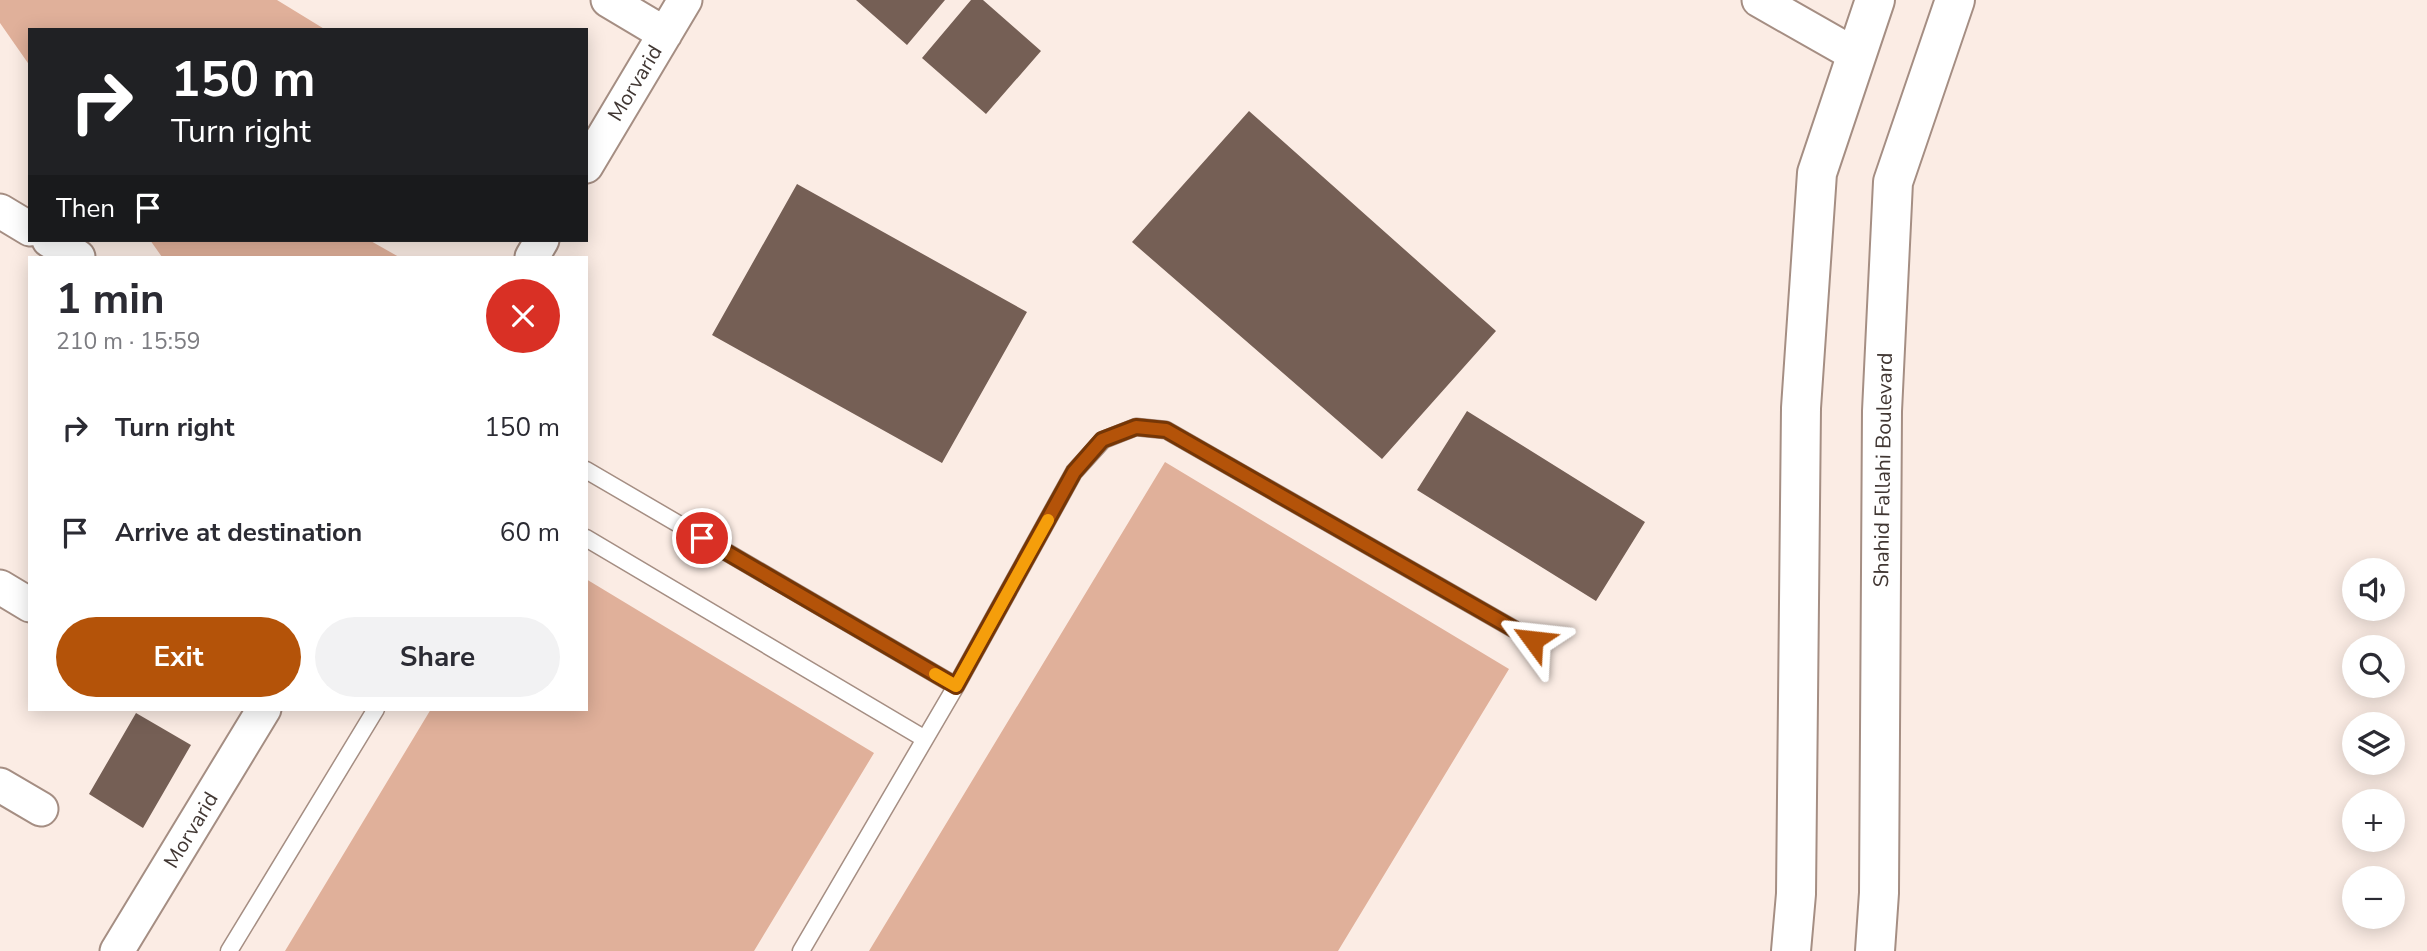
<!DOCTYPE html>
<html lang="en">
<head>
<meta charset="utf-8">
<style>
	:root { --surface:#fff; --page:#f2f2f3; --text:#2b2b33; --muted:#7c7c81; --accent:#b45309 }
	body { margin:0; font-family:"Nunito Sans",sans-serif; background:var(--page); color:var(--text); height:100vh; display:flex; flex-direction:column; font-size:26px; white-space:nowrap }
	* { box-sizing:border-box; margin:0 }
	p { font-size:23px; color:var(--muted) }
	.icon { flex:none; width:38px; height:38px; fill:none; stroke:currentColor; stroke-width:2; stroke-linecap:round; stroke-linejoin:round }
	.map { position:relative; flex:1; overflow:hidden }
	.panel { position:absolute; left:28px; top:256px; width:560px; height:455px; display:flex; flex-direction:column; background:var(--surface); border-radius:0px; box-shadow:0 4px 18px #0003 }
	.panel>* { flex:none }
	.top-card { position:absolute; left:28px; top:28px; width:560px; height:214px; border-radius:0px; box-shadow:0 4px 18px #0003; background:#202124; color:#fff; overflow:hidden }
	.tools { position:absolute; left:2342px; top:558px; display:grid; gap:14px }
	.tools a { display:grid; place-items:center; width:63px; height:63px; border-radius:50%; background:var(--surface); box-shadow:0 4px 18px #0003; font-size:35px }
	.pin { position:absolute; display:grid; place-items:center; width:60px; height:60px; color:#fff; margin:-30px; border:4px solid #fff; border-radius:50%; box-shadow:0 2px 7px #0007 }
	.me { position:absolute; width:77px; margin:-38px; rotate:300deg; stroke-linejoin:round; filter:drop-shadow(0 0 5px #0008) }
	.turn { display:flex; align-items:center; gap:24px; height:147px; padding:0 28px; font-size:32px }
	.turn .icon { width:91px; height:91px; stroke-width:2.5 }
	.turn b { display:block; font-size:49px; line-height:60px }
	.then { display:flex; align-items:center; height:66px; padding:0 28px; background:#0003; gap:14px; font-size:26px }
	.round { display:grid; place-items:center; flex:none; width:74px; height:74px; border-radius:37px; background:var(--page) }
	.head { display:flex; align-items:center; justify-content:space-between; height:119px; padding:0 28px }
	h1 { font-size:42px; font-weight:700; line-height:52px }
	.action { display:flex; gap:14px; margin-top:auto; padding:14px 28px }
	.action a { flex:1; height:80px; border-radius:42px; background:var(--accent); color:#fff; font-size:28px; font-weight:700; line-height:80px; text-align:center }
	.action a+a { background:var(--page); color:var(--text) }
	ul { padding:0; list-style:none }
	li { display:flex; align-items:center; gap:21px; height:105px; padding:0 28px }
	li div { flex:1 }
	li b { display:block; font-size:26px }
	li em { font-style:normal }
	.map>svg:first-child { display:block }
	.green { fill:#e0b09a }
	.building { fill:#755f55 }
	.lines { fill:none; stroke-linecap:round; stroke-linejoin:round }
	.lane-casing { stroke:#a58e83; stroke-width:19 }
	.street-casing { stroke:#a58e83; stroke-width:37 }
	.secondary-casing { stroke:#a58e83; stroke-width:42 }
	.lane { stroke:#fff; stroke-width:16 }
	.street { stroke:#fff; stroke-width:33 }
	.secondary { stroke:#fff; stroke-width:38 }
	.route-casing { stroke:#753606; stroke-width:18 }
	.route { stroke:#b45309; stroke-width:12 }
	.slow { stroke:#f59e0b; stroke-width:12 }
	.labels { text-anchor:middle; stroke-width:7; stroke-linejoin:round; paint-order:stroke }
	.street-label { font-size:21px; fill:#413733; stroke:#fff }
</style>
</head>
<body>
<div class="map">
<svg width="2427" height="951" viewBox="0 0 2427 951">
	<rect width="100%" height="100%" fill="#fbece4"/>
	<path class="green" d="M0,0H277L326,30H30V66L0,23Z
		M150,240H369L399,257H162Z
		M1165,462L1509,669L1338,951H869Z
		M586,579L874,753L754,951H285L431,709H586Z"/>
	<path class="building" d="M856,0H945L907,45Z
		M971,0H983L1041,51L986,114L922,58Z
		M1249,111L1496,331L1382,459L1132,242Z
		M797,184L1027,312L942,463L712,335Z
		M1467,411L1645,522L1596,601L1417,490Z
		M136,713L191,745L143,828L89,794Z"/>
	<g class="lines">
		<defs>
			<path id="lane" d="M586,470L956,686
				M586,538L925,739
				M229,951L376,709
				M801,951L956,686L1074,472L1103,440L1136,427L1166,430L1533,640"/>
			<path id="street" d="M608,0L665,34
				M1759,0L1854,54
				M586,166L685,0
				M0,211L30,229
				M49,240L78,257
				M532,257L542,240
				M0,587L30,605
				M0,785L41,809
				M117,951L264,709"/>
			<path id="secondary" d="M1791,951L1796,894L1801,408L1817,173L1875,0
				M1875,951L1879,893L1882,411L1893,182L1955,0"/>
		</defs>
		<use href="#lane" class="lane-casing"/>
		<use href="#street" class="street-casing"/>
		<use href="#secondary" class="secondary-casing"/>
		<use href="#lane" class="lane"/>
		<use href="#street" class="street"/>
		<use href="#secondary" class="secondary"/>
	</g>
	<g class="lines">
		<defs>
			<path id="route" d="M702,538L956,686L1074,472L1102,440L1136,427L1166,430L1533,640"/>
		</defs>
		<use href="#route" class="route-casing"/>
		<use href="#route" class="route"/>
		<path class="slow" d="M935,674L956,686L1048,520"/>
	</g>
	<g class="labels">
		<g class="street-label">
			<text transform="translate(635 83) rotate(-59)" y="7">Morvarid</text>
			<text transform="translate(1883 470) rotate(-89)" y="7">Shahid Fallahi Boulevard</text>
			<text transform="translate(191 830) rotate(-59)" y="7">Morvarid</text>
		</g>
	</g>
</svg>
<div class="tools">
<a><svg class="icon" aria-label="sound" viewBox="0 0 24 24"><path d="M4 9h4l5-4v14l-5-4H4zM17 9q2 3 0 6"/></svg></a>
<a><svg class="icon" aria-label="search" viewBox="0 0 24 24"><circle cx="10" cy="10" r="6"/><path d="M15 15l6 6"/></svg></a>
<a><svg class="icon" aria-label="layers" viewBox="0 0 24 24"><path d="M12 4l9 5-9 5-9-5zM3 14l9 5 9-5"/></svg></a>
<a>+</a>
<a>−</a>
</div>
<div class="pin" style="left:702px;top:538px;background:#d93025"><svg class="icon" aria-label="arrive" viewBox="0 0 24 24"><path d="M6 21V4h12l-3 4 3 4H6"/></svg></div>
<svg class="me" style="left:1533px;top:640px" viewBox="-20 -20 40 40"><path d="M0-17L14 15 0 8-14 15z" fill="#b45309" stroke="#fff" stroke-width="4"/></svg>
<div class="top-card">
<div class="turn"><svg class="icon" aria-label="right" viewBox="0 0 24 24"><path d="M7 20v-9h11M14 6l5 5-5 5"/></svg><div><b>150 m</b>Turn right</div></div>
<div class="then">Then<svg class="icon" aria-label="arrive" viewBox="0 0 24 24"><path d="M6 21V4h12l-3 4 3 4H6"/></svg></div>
</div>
<section class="panel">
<div class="head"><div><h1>1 min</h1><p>210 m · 15:59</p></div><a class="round" style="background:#d93025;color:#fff"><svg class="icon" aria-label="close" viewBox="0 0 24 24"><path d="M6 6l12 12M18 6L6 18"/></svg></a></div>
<ul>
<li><svg class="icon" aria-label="right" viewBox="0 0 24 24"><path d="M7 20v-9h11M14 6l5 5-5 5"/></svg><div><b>Turn right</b></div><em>150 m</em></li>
<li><svg class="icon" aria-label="arrive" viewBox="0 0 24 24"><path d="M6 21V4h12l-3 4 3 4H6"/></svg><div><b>Arrive at destination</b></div><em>60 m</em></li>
</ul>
<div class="action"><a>Exit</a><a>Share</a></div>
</section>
</div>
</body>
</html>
